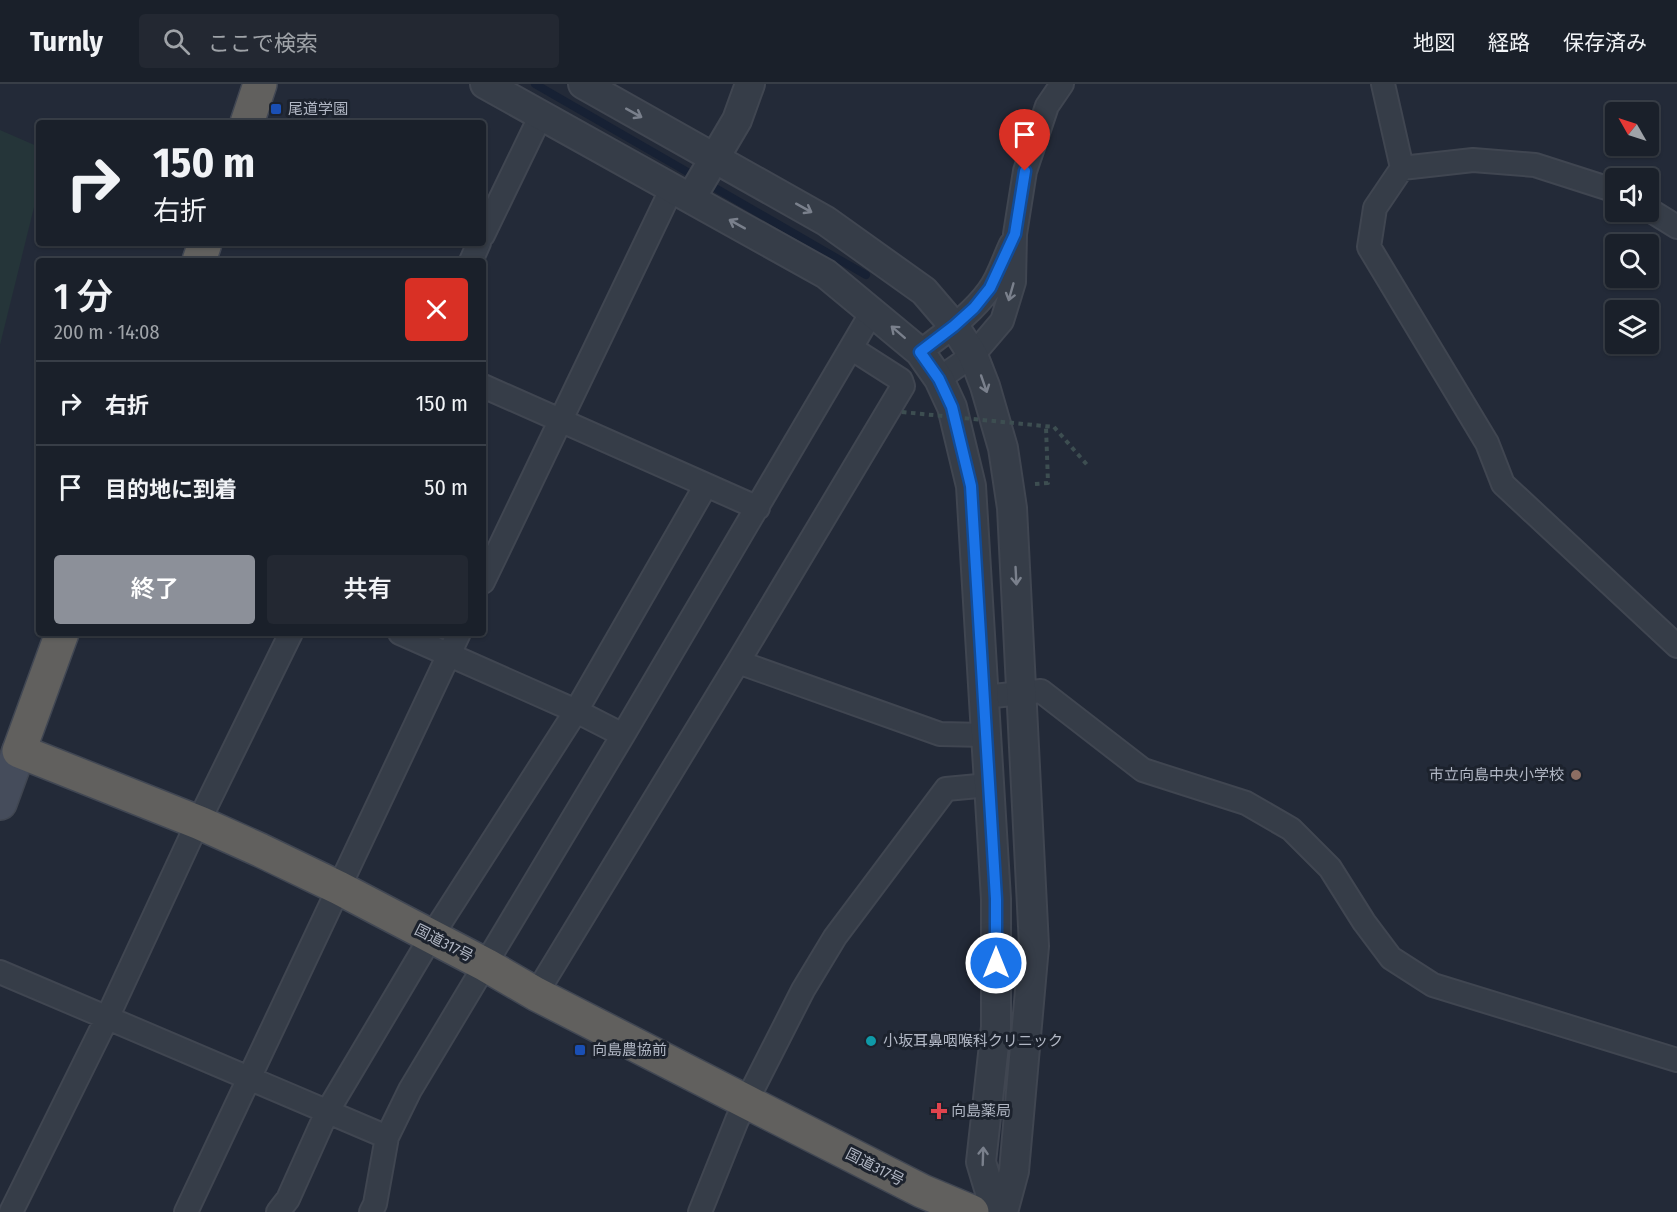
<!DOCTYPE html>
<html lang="ja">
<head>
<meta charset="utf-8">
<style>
	:root { --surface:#1a202a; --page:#232832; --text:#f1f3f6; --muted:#9fa3a8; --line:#383e47; --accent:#8c9099 }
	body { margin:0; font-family:"Fira Sans Condensed","Noto Sans JP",sans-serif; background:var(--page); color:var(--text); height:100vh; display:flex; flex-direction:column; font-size:22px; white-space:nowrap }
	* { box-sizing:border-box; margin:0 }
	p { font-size:20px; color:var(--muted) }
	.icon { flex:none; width:33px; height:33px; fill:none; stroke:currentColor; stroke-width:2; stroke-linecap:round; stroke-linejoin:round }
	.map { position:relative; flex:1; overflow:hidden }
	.drawer { position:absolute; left:36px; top:174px; width:450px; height:378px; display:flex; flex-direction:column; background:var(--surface); border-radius:6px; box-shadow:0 2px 4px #0004,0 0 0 2px var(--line) }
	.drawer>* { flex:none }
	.banner { position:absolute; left:36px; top:36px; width:450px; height:126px; border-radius:6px; box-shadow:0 2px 4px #0004,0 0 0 2px var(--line); background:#1a202a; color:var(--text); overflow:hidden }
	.needle { width:39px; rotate:309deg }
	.buttons { position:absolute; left:1605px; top:18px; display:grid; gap:12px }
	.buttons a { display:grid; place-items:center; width:54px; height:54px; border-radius:6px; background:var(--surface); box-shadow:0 2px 4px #0004,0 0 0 2px var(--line); font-size:30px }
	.pin { position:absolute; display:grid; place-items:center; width:51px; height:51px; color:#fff; margin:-62px -26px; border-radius:50% 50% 50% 0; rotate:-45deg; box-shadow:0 0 6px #0007 }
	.pin .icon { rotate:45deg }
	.me { position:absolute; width:66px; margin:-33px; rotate:0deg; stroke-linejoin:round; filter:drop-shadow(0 0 4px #0008) }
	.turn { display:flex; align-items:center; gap:21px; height:126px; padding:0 18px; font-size:27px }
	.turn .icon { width:78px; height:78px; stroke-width:2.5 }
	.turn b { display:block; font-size:42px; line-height:51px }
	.round { display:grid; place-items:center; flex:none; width:63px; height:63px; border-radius:6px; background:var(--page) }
	.overview { display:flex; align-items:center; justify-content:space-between; height:102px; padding:0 18px }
	h1 { font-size:36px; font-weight:600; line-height:45px }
	.button { display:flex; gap:12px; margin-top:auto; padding:12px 18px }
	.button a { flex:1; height:69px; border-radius:6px; background:var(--accent); color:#fff; font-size:24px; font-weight:600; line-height:69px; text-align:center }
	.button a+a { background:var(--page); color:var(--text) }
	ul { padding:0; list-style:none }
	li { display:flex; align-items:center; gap:18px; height:84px; padding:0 18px; border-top:2px solid var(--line) }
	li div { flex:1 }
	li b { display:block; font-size:22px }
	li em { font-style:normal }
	header { display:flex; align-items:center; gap:36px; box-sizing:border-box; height:84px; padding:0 30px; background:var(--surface); border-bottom:2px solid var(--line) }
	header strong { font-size:28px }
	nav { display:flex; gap:33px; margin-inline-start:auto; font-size:21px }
	.search { width:420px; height:54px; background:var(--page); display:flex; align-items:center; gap:15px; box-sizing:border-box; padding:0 21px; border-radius:6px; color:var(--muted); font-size:22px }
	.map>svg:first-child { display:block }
	.green { fill:#253539 }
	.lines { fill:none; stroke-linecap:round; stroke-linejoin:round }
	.stream { stroke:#172134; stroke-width:8 }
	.minor-casing { stroke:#404651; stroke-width:26 }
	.tertiary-casing { stroke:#404651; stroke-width:32 }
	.secondary-casing { stroke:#404651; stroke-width:36 }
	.trunk-casing { stroke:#414753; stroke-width:36 }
	.path { stroke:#3d4e51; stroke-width:4; stroke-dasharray:4.5 4.5; stroke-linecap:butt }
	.minor { stroke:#363d48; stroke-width:22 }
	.tertiary { stroke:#363d48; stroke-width:28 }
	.secondary { stroke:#454c5b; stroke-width:33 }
	.trunk { stroke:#61605e; stroke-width:33 }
	.path-bridge { stroke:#3d4e51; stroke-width:4; stroke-dasharray:4.5 4.5; stroke-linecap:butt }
	.oneway { stroke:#7a808c }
	.route-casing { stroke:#114b97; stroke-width:15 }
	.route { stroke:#1a73e8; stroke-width:10 }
	.transit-dot { fill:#1a4fb4; stroke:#1c222d; stroke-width:2 }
	.education-dot { fill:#8d6e63; stroke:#1c222d; stroke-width:2 }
	.culture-dot { fill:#0f9aa8; stroke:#1c222d; stroke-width:2 }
	.health-dot { fill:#e0444e; stroke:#1c222d; stroke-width:2 }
	.labels { text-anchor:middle; stroke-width:6; stroke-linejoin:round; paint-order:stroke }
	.poi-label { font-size:15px; fill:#b1b7c4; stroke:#1c222d; text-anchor:start }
	.street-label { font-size:15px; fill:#b1b7c4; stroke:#1c222d }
</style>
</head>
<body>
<header>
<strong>Turnly</strong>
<div class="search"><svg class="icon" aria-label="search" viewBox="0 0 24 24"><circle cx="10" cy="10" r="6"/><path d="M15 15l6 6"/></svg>ここで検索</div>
<nav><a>地図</a><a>経路</a><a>保存済み</a></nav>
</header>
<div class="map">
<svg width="1677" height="1128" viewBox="0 0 1677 1128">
	<rect width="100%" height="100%" fill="#232a38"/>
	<path class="green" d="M0,46L39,63V103L0,261Z"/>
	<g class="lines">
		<path class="stream" d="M535,0L866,191"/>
		<defs>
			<path id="minor" d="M1383,0L1402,84L1375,124L1369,163L1487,359L1503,400L1677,562
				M1402,84L1473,76L1535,81L1616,107
				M1648,125L1677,143
				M483,151L541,31
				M471,177L479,159
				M920,268C944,249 971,231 989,206C999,193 1004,174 1011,160
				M939,295L973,271L1002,237L1014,198L1015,150L1025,87L1047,22L1062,0
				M483,302L758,424
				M483,498L672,104
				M400,549L576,627L623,651
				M738,578L940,650L986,651
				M984,613L1041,607L1143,686L1246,719L1291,745L1330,784L1364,838L1391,874L1433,901L1677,976
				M0,888L387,1053
				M536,910L738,578L903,302L901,296L851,264
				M11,1128L108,932L191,753L291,549
				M186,1128L459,549
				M278,1128L288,1115L327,1028L431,853L576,627L706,401
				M371,1128L375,1120L387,1053L410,1006L623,651L872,228
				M700,1128L737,1036L803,906L835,853L946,705L989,701"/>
			<path id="tertiary" d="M485,0L826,190L920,268L939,295L952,323L971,402L996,815V943L981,1078L996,1128
				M583,0L826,137L924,207L954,242L973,271L985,302L1003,364L1012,424L1034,862L1014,1087L1003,1128
				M691,114L737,36L750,0"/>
			<path id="secondary" d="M0,719L19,667"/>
			<path id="trunk" d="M247,39L260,0
				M199,177L205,159
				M62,549L19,667L200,739L260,766L339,804L486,881L536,910L747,1018L922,1107L972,1128"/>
		</defs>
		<use href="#minor" class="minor-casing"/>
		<use href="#tertiary" class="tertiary-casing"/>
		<use href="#secondary" class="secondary-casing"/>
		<use href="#trunk" class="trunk-casing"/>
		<path class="path" d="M1054,343L1089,383
			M1035,400L1048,399L1046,343"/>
		<use href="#minor" class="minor"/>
		<use href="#tertiary" class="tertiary"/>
		<use href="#secondary" class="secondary"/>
		<use href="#trunk" class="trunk"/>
		<path class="path-bridge" d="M902,328L1054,343"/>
	</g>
	<defs><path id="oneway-shaft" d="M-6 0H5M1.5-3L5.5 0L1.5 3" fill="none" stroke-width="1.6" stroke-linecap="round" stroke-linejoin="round" transform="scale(1.5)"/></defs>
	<g class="oneway">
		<use href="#oneway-shaft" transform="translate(634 29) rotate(29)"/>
		<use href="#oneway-shaft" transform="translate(804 124) rotate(29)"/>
		<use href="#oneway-shaft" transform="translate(737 140) rotate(-151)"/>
		<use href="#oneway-shaft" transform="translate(1011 208) rotate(106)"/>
		<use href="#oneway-shaft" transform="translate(898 248) rotate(-139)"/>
		<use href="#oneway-shaft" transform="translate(984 300) rotate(71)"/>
		<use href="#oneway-shaft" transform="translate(1016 492) rotate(87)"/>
		<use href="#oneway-shaft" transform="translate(983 1072) rotate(-88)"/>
	</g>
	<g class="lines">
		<defs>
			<path id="route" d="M996,879V815L971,402L952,323L939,295L920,268L954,242L974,224L990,204L1015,150L1025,87"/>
		</defs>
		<use href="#route" class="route-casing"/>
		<use href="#route" class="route"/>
	</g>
	<g class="transit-dot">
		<rect x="270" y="19" width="12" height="12" rx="3"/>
		<rect x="574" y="960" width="12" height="12" rx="3"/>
	</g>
	<circle class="education-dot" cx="1576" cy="691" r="6"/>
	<circle class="culture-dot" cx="871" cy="957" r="6"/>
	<path class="health-dot" d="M936 1018h6v6h6v6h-6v6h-6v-6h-6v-6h6z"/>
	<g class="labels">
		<g class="poi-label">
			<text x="288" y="30">尾道学園</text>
			<text x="1564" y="696" text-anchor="end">市立向島中央小学校</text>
			<text x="883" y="962">小坂耳鼻咽喉科クリニック</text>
			<text x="592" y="971">向島農協前</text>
			<text x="951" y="1032">向島薬局</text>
		</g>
		<g class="street-label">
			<text transform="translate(444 859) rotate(27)" y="5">国道317号</text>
			<text transform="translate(875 1083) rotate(27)" y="5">国道317号</text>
		</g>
	</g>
</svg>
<div class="buttons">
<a><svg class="needle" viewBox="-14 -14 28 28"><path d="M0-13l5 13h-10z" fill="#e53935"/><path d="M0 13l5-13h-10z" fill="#9fa3a8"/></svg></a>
<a><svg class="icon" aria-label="sound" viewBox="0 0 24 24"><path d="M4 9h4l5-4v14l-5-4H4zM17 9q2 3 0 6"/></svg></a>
<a><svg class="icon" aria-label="search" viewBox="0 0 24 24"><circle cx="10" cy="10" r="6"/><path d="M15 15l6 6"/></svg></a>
<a><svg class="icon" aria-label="layers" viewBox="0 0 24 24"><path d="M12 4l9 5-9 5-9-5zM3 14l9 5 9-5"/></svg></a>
</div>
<div class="pin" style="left:1025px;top:87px;background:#d93025"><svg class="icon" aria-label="arrive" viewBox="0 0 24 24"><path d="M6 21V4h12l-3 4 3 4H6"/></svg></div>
<svg class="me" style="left:996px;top:879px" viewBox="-20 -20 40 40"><circle r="17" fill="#1a73e8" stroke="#fff" stroke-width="3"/><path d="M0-11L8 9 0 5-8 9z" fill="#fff"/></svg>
<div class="banner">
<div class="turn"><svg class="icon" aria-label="right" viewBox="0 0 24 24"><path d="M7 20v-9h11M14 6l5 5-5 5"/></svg><div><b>150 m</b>右折</div></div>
</div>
<section class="drawer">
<div class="overview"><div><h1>1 分</h1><p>200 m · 14:08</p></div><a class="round" style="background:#d93025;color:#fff"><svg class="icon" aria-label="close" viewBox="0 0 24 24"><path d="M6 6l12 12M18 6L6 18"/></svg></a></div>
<ul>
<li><svg class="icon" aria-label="right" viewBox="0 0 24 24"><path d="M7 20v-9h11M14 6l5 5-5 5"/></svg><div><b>右折</b></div><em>150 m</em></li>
<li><svg class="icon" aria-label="arrive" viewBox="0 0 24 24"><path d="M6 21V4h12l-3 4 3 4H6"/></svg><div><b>目的地に到着</b></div><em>50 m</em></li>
</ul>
<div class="button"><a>終了</a><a>共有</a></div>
</section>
</div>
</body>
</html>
